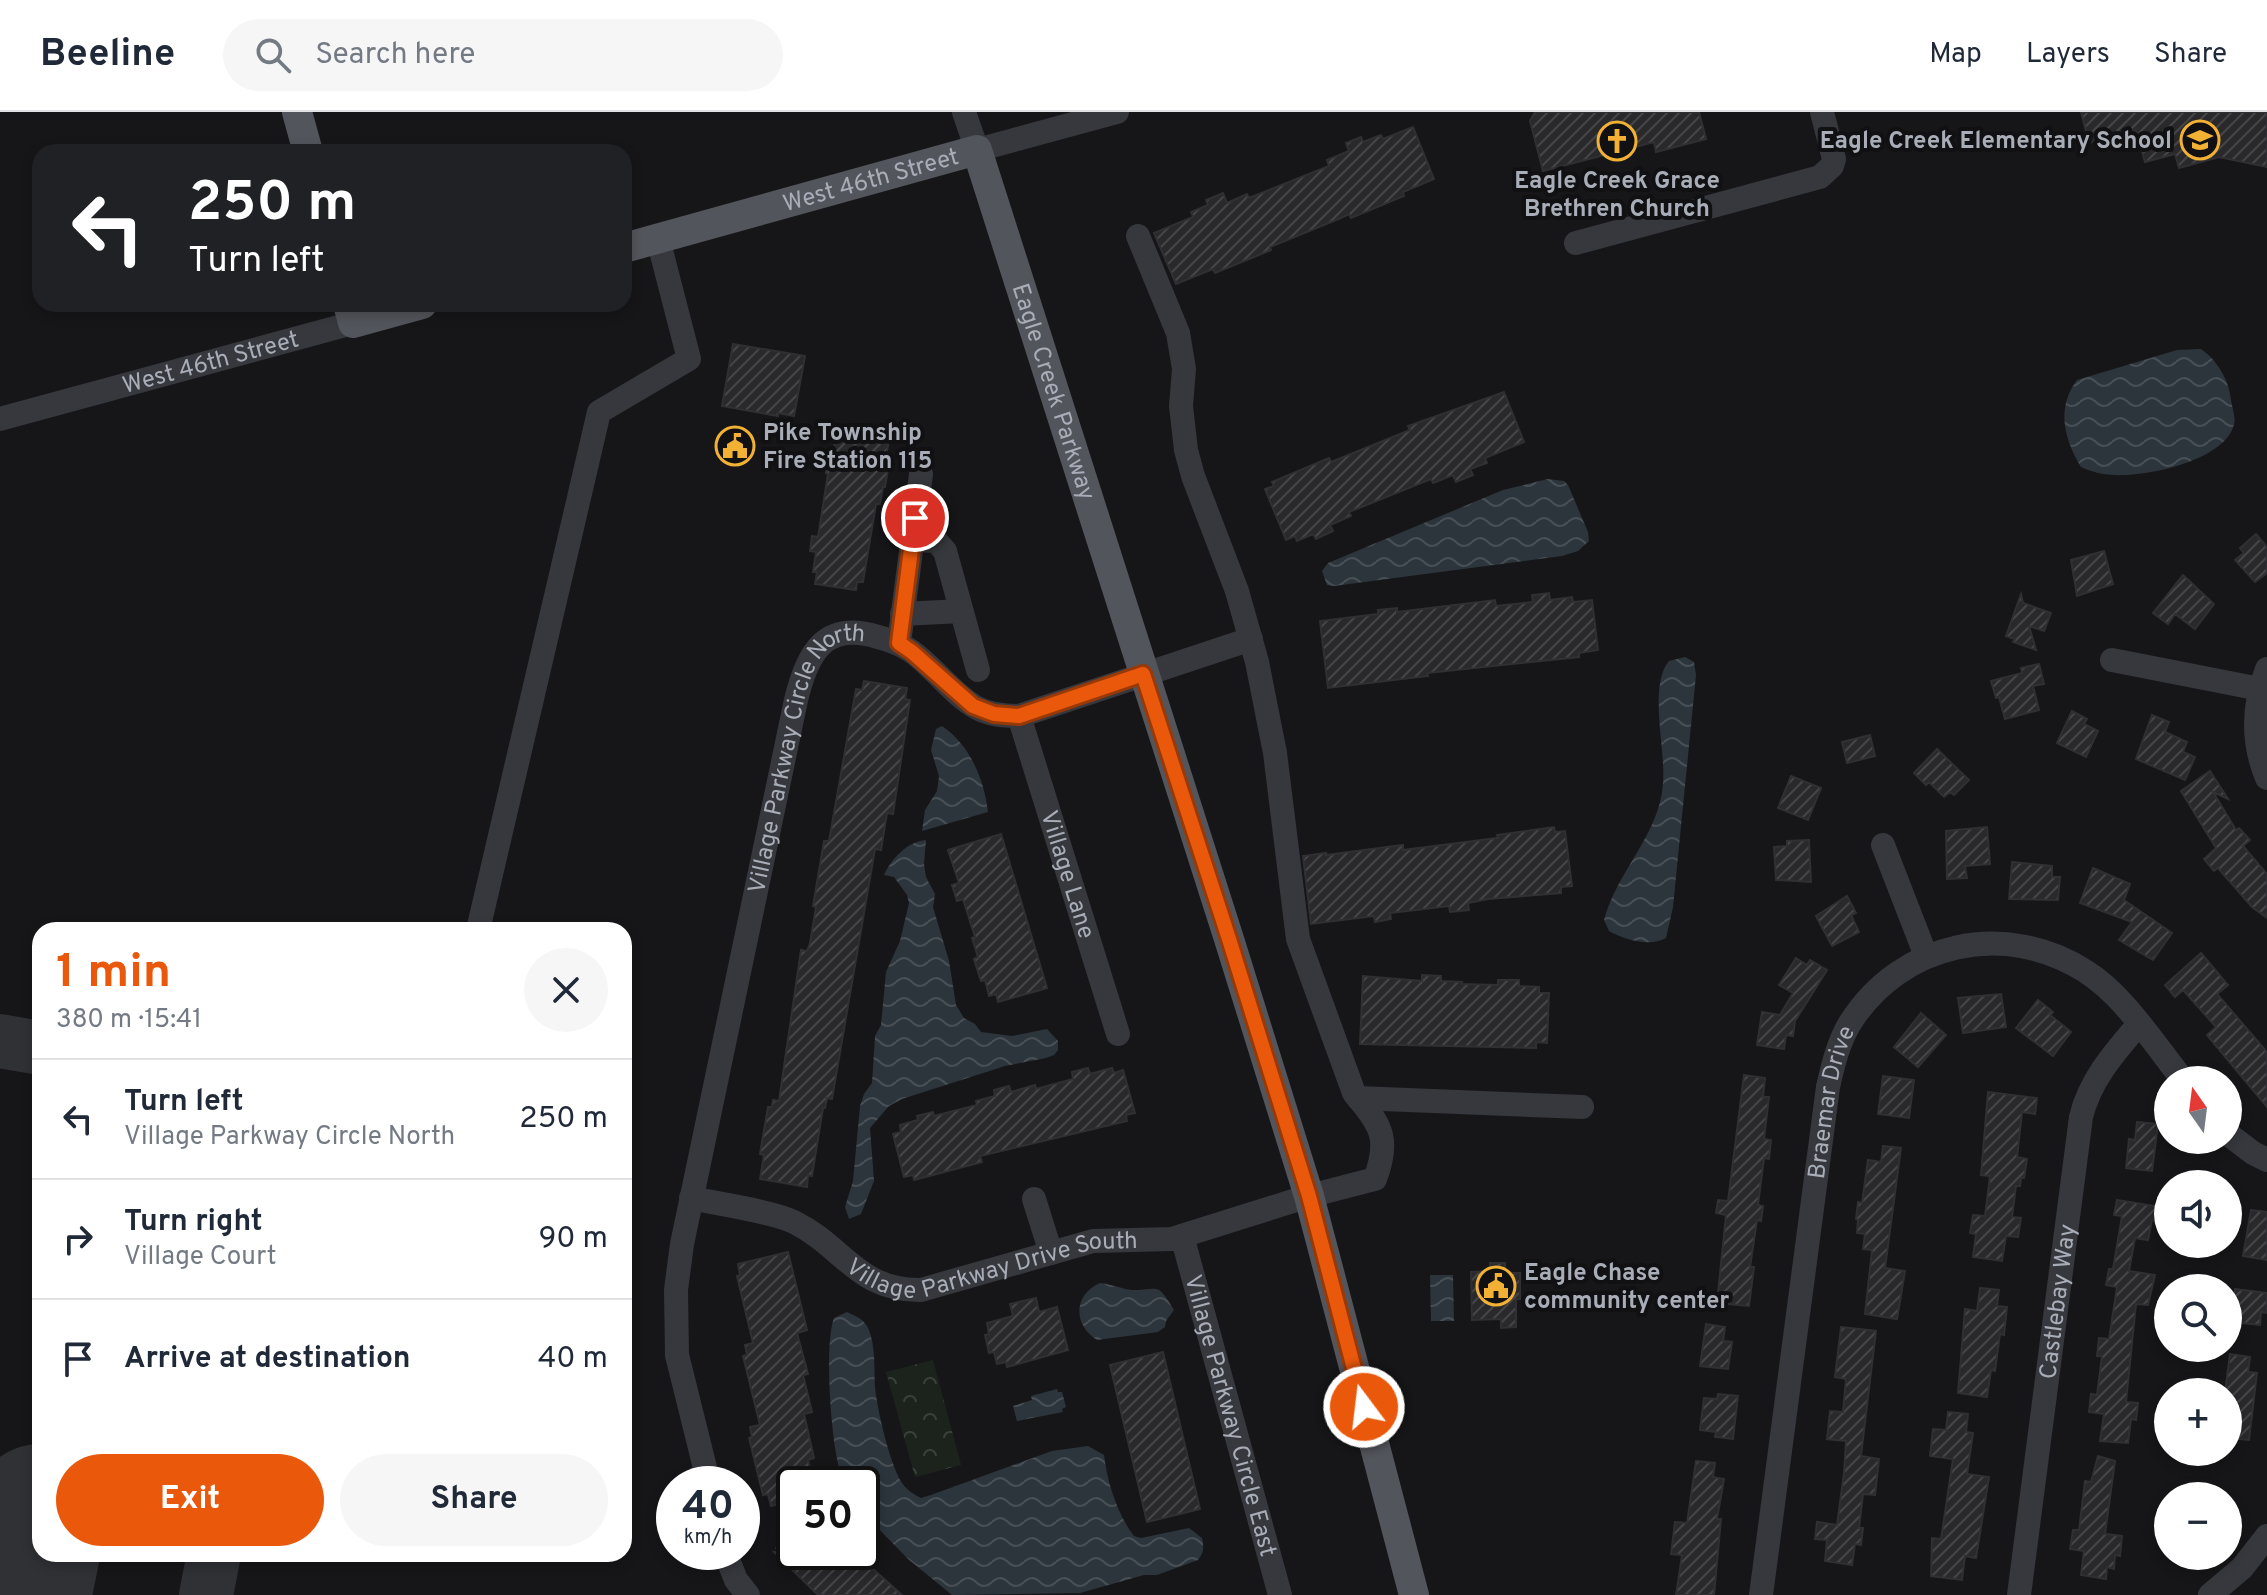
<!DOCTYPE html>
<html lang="en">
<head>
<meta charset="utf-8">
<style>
	:root { --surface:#fff; --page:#f6f6f7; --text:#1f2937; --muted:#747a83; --line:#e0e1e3; --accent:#ea580c }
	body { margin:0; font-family:Overpass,sans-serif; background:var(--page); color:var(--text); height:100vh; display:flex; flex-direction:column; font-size:30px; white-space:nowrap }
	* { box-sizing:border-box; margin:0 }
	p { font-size:26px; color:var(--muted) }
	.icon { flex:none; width:44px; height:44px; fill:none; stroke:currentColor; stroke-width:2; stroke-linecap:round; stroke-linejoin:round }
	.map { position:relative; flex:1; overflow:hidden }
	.panel { position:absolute; left:32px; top:810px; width:600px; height:640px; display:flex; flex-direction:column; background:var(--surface); border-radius:24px; box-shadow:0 4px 12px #0003 }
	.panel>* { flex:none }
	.banner { position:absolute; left:32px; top:32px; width:600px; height:168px; border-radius:24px; box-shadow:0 4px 12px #0003; background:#202124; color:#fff; overflow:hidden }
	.needle { width:52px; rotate:346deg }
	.fabs { position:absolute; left:2154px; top:954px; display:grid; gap:16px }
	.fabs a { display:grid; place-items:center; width:88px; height:88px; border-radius:50%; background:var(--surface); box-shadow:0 4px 12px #0003; font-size:40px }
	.speed { position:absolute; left:656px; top:1354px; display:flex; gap:16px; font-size:40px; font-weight:700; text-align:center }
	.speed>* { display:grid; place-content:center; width:104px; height:104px; border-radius:50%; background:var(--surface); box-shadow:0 4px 12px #0003; line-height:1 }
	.speed small { font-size:20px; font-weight:400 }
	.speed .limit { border:4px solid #111; border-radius:12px; background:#fff; color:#111 }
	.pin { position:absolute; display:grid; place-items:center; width:68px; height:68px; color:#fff; margin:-34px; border:4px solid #fff; border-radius:50%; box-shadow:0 2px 8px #0007 }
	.me { position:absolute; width:88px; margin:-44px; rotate:345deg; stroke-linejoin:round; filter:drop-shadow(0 0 6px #0008) }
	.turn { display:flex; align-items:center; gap:28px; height:168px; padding:0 24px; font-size:36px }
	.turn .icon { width:104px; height:104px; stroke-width:2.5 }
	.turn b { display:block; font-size:56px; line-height:68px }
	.round { display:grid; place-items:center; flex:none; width:84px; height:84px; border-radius:42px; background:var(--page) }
	.headline { display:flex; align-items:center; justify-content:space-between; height:136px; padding:0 24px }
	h1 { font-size:48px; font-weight:700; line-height:60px; color:var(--accent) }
	.primary-button { display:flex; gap:16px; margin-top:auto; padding:16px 24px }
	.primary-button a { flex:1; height:92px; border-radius:48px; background:var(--accent); color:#fff; font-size:32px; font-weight:700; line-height:92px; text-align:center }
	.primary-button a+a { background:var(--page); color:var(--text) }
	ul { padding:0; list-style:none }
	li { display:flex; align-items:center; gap:24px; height:120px; padding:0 24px; border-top:2px solid var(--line) }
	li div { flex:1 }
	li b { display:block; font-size:30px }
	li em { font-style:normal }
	header { display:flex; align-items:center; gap:48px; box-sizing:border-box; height:112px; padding:0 40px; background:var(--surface); border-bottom:2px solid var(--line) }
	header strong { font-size:38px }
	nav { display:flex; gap:44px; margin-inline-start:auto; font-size:28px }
	.search { width:560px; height:72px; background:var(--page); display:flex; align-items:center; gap:20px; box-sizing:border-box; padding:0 28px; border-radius:44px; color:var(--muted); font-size:30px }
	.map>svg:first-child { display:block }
	.park { fill:url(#park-crowns) }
	.water { fill:url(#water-waves) }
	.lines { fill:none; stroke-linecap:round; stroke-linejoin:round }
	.taxiway { stroke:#303135; stroke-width:54 }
	.runway { stroke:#303135; stroke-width:136 }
	.building { fill:url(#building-hatch); stroke:#303034; stroke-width:2 }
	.minor { stroke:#37383d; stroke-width:24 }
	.major { stroke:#53555c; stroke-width:30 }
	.route-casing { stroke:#983908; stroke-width:20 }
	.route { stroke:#ea580c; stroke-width:14 }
	.labels { text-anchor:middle; stroke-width:8; stroke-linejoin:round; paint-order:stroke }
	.poi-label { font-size:24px; font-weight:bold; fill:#a8adb8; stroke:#111113; text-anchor:start }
	.street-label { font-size:24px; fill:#a8adb8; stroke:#111113 }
</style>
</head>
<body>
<header>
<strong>Beeline</strong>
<div class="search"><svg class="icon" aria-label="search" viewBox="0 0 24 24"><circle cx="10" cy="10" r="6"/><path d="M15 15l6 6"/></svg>Search here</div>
<nav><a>Map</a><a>Layers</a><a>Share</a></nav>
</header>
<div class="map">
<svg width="2267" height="1483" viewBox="0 0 2267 1483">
	<defs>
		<pattern id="park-crowns" width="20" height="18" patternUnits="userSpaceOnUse" patternTransform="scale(2)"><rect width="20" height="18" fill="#1c231d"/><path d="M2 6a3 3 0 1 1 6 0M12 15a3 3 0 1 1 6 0" fill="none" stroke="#3a403c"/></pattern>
		<pattern id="water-waves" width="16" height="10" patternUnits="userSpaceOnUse" patternTransform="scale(2)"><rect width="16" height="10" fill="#2c353c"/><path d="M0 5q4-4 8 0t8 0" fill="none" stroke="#485056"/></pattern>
		<pattern id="building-hatch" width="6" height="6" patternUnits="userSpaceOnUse" patternTransform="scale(2)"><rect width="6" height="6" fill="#29292c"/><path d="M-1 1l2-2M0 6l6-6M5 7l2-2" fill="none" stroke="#454548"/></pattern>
	</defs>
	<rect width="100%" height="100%" fill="#161618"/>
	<path class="park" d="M933,1248L961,1353L915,1365L886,1260Z"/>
	<path class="water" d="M2201,237C2217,248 2229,268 2231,288C2232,295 2236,306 2234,312C2226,350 2137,368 2104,362C2096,361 2088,358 2081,355C2064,327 2056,296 2077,268L2177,238Z
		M1548,367L1564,369L1568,373L1588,420L1589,429L1578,439L1562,444L1334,474L1327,473L1322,459L1328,451L1503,378Z
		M1685,545L1694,550L1696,563L1673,795L1666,826C1649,835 1625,828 1609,819L1604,808C1617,759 1660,722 1663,671C1666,637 1648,574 1669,549Z
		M942,614C970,633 984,667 988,700L922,719L925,698L937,679L939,664L931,638L936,617Z
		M926,728L924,752L926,765L935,782L933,795L949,849L956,893L964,906L975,912L981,920L1012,924L1047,917L1058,929V938L1054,943L1046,946L1005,954L902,987L889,994L870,1016L874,1069L861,1102L849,1107L845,1095L853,1069L860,994L864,982L872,971L875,924L881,913L886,860L900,829L909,791L907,783L894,765L884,763C891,747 908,729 926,728Z
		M1430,1163H1453L1454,1209H1431Z
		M1100,1171C1111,1172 1122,1177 1132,1178C1159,1179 1156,1168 1174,1198L1166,1209L1165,1215L1158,1220L1097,1228C1073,1213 1073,1183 1100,1171Z
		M847,1200C855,1204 862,1206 867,1214C876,1231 874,1256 875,1275C877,1297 890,1353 902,1371C907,1378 913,1382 921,1386L931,1383L1052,1339L1088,1334L1104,1343C1107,1369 1117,1402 1134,1424L1141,1426L1189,1416L1202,1426C1204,1436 1204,1440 1198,1448L1157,1463H1144L1080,1481L952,1483L908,1447L870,1408L862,1395V1372H846C844,1367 840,1361 839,1355C831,1327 824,1232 834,1206Z
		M1057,1277L1058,1280H1062L1066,1295L1062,1297L1063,1300L1017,1309L1013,1294L1032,1288L1031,1284Z"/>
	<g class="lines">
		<path class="taxiway" d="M0,929L40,936
			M0,1385L40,1394
			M206,1483L214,1442"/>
		<path class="runway" d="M23,1483L40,1400"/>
	</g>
	<path class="building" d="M1535,0H1699L1706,27L1656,40L1654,30L1543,59L1530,9Z
		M2081,0H2267V55L2219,45L2179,56L2175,42L2145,50L2136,18L2089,31Z
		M1413,15L1434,67L1403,80L1404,84L1351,106L1349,102L1341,106L1270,135L1271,138L1215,161L1213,157L1176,172L1154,121L1193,105L1191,100L1208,93L1206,88L1223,81L1227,91L1247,82L1249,86L1329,54L1327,48L1349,39L1346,31L1361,25L1363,30L1381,23L1383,27Z
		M733,232L805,244L794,304L778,301V304L722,294Z
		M1504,280L1524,330L1485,346L1487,351L1470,357L1473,363L1456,370L1453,363L1433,371L1431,367L1349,400L1351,404L1330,413L1333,419L1316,427L1313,422L1297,429L1295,424L1286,428L1265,377L1274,374L1272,370L1329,346L1331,350L1410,318L1408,314Z
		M847,315L890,322L886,345H890L885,375H883L880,392H876L863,470H857L856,478L815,472L817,460H813L816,440L810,439L812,424L818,425L828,362L826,361L828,346L832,347L836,323L845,324Z
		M2256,422L2267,435V461L2255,470L2235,448L2244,441L2240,436Z
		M2104,439L2113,472L2077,484L2071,448Z
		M2183,463L2214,492L2195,517L2175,502L2168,512L2153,501Z
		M1549,481L1550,488L1572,485L1573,490L1592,488L1598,538L1579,541V545L1427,561L1428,564L1328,576L1320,509L1378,502V498L1397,496V500L1495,488L1496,494L1533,490L1532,483Z
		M2021,482L2023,491L2051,501L2044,519L2029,514L2036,538L2013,530L2015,527L2006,524Z
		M2039,552L2044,572L2033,574L2039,598L2005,607L1999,585L1996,586L1991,569L2022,561L2021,556Z
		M864,569L907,576L905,587L910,588L893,702L887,701L881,738L875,737L832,987L827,986L825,996H823L812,1064L808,1063L807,1075L760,1067L764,1043L760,1042L768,995H772L773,988L779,989L801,838L807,839L810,831L816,795L813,794L824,729H829L856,577L862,578Z
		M2072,599L2087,607L2084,612L2098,619L2086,645L2057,631Z
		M2152,603L2169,610L2165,620L2187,630L2183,640L2195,645L2185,668L2136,647Z
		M1870,623L1875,644L1847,651L1842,630Z
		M1937,637L1969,668L1954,683L1950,680L1944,685L1929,670L1926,673L1914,661Z
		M2210,659L2228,687L2213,680L2236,718L2239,716L2250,728L2243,734L2267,762V806L2252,795L2218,756L2214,759L2204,747L2216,736L2181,679Z
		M1791,664L1821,676L1808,708L1778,696Z
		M1554,715L1555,720L1565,719L1572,774L1561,775V781L1488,787L1468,791L1469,798L1450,800L1449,794L1390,801L1391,807L1375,810L1374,804L1311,812L1303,744L1326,741V743L1403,733V738L1489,727L1498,726L1497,723Z
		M1987,715L1990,752L1965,754L1967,766L1947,767L1946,719Z
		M1001,722L1047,876L998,890L996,882L989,884L985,868L981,869L974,847L978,845L972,826L975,825L963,787L957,789L952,773L959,771L948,738Z
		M1809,728L1811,770L1776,768L1774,735L1787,734V729Z
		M2012,750L2052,754V765H2060L2058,788L2009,787Z
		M2093,756L2130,772L2124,788L2172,821L2153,848L2119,828L2132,810L2080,791Z
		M1847,784L1856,801L1851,803L1859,820L1832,834L1816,804Z
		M2201,841L2228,873L2217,882L2267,940V995L2207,923L2216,915L2183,878L2175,885L2165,873Z
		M1796,846L1807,853L1810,848L1827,858L1795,909L1793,924L1786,923L1784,937L1757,933L1762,900L1780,903L1793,881L1779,873Z
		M1422,863L1441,864V869L1462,870V872L1498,873V868H1519V874L1539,875V881H1549L1547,931L1536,930V936L1360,932L1363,864L1422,869Z
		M2001,882L2006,915L1963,921L1958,886Z
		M2038,888L2053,900L2050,903L2071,920L2053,944L2016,916Z
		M1921,901L1946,923L1918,955L1894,935Z
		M1088,956L1090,962L1112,956L1114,961L1123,958L1135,1001L1126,1003L1127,1009L980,1044L982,1050L914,1068L913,1063L904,1065L893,1022L901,1020L900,1013L918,1008L917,1004L933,1000L934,1004L977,993L976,989L995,984L994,978L1009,974L1011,980L1035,973L1036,977L1073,967L1072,960Z
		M1744,963L1765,966L1763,985H1769L1764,1027L1771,1028L1769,1047L1764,1046L1758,1093L1763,1094L1761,1109L1757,1108L1750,1155H1754L1749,1194L1717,1191L1726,1103L1716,1101L1718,1088L1728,1089Z
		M1883,964L1914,968L1909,1006L1878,1002Z
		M1988,980L2037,986L2035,1002L2022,1000L2017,1045L2027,1047L2024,1066H2021L2020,1074H2016L2012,1105L2021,1106L2018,1125L2006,1124L2002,1149L1973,1145L1976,1122L1970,1121L1973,1103L1985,1104L1990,1064L1981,1063Z
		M2137,1010L2158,1012L2152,1059L2126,1056L2129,1027L2135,1028Z
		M1883,1034L1901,1036L1885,1156L1905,1159L1897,1207L1865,1202L1872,1138L1863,1137L1865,1122L1857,1121L1858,1108L1856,1107L1858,1090L1862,1091L1868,1048L1881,1050Z
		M2117,1088L2167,1096L2165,1110L2152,1108L2148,1128L2135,1126L2129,1159L2155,1163L2148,1193L2136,1192L2126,1290L2138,1291L2136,1308L2131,1307L2128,1331L2100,1329L2104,1302L2089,1300L2091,1282L2097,1283L2102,1244H2097L2099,1226L2109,1227L2117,1175L2106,1173L2109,1157H2113L2122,1104L2114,1103Z
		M2251,1098L2267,1100V1148L2243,1144Z
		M788,1140L807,1218L797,1221L808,1262L803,1263L812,1300L804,1302L814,1346L808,1348L814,1372H794V1388L771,1394L768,1382L763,1383L749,1326L752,1325L750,1315L760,1313L743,1244L747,1243L745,1233L753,1231L737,1164L740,1163L738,1152Z
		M1490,1151H1505V1161H1520V1187H1516V1215L1501,1216V1207L1472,1208L1471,1160L1490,1159Z
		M1980,1176L1999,1178L1997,1194L2007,1195L2004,1223L2000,1222L1995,1259L1991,1258L1987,1285L1958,1281L1965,1197L1977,1199Z
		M2235,1177L2267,1181V1201L2261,1200L2260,1213L2232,1210Z
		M1036,1186L1039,1200L1057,1195L1068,1238L1007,1255L1006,1250L997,1252L994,1240L989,1241L985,1223L989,1222L987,1211L1013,1204L1010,1192Z
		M1706,1212L1725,1215L1723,1229L1732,1230L1728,1257L1700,1254Z
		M1841,1215L1876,1219L1861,1344L1879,1347L1875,1383L1863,1382L1859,1416H1863L1861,1433L1855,1432L1852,1453L1825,1449L1827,1428L1815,1427L1817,1410L1837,1413L1844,1361L1846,1329L1827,1327L1830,1299L1843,1300L1846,1267L1835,1265Z
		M1163,1240L1200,1397L1147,1410L1110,1253Z
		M2230,1242L2250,1245L2248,1260L2257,1261L2249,1328L2228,1326V1280H2225Z
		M1718,1282L1738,1284L1733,1327L1715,1325L1716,1320L1700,1318L1704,1286L1717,1287Z
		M1948,1300L1968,1302L1966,1320L1973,1321L1967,1362L1989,1365L1976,1446L1965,1444L1962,1468L1931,1464L1932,1426L1941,1427L1953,1347L1930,1344L1933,1317L1946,1318Z
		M2098,1344L2115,1349L2105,1422L2122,1424L2120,1444L2115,1443L2114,1457L2107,1455L2106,1467L2081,1463L2084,1439L2070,1437L2073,1418H2079L2085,1369L2091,1370Z
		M1696,1349L1715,1351L1713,1365L1724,1367L1717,1407H1721L1714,1483H1676L1682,1443L1671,1442L1675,1410L1687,1411Z
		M794,1417V1440H854L902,1483H818L774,1440H780L776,1436Z"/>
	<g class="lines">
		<g class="minor">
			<path d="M964,0L977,38L1117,0"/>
			<path d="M1138,124L1178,221L1184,257L1181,294L1186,338L1193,364L1237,479L1257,550L1275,641L1298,827L1354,981L1358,986L1582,995"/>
			<path d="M1576,131L1820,65L1832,54L1834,47L1822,0"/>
			<path id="s1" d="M0,307L353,211"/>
			<path d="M912,428L936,429L945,439L978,558"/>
			<path d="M902,502L961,499"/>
			<path d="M899,531L921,362"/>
			<path d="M2112,548L2260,577"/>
			<path d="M2267,557C2253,593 2252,630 2267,666"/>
			<path id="s2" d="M1019,604L1118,922"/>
			<path d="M1883,733L1926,844"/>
			<path d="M478,818L599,300L689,247L658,127"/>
			<path d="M2228,1022L2253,1041L2267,1048"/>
			<path id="s3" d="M691,1086C718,1092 771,1099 794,1110C844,1135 858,1179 921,1178L1093,1129L1172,1127L1309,1084L1375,1067C1389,1030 1383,1015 1358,986"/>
			<path d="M1034,1087L1051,1141"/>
			<path id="s4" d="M1182,1124L1280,1483"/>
			<path id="s5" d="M709,1372L677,1243L676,1178L682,1132L796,588C807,542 824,508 878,525C890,528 901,532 911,539C935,556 952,582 977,596C990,603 1004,604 1019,604L1251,527"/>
			<path d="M725,1440L736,1468L748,1483"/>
			<path id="s6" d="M1761,1483L1828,975C1833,953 1838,931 1850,911C1901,830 2005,808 2085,859C2123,882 2155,933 2183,968"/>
			<path id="s7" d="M2019,1483L2081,1005C2090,968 2114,941 2138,913"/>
			<path d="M2210,1483L2242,1456L2267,1424"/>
		</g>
		<g class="major">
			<path d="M297,0L308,40"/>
			<path id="s8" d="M624,136L977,38L1229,827L1309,1084L1414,1483"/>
			<path d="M348,192L353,211L422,192"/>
		</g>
	</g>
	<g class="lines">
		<defs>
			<path id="route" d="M915,406L899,531L912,540L973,594L994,602L1019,604L1143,562L1229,827L1309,1084L1364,1295"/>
		</defs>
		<use href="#route" class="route-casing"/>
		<use href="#route" class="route"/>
	</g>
	<defs>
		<symbol id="school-ring" viewBox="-11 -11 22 22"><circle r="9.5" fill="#111113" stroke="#f2b134" stroke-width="1.5"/><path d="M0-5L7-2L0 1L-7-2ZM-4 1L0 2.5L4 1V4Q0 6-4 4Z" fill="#f2b134"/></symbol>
		<symbol id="church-ring" viewBox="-11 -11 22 22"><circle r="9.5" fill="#111113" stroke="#f2b134" stroke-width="1.5"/><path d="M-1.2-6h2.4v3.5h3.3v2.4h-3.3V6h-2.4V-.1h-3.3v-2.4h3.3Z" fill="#f2b134"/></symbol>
		<symbol id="civic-ring" viewBox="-11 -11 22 22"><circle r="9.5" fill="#111113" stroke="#f2b134" stroke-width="1.5"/><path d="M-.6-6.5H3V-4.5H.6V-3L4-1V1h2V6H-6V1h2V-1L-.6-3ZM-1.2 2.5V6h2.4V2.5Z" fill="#f2b134"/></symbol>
	</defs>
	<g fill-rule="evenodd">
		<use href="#school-ring" x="2178" y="6" width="44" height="44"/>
		<use href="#church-ring" x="1595" y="7" width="44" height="44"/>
		<use href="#civic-ring" x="713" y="312" width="44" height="44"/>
		<use href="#civic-ring" x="1474" y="1152" width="44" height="44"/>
	</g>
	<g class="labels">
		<g class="poi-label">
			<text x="2172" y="36" text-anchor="end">Eagle Creek Elementary School</text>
			<text x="1617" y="76" text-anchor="middle">Eagle Creek Grace<tspan x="1617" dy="28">Brethren Church</tspan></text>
			<text x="763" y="328">Pike Township<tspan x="763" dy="28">Fire Station 115</tspan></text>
			<text x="1524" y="1168">Eagle Chase<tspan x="1524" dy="28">community center</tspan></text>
		</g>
		<g class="street-label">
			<text dy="8" stroke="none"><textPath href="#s8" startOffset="256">West 46th Street</textPath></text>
			<text dy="8" stroke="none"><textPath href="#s1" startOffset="218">West 46th Street</textPath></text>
			<text dy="8" stroke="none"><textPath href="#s8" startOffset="620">Eagle Creek Parkway</textPath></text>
			<text dy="8" stroke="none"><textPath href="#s5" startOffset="756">Village Parkway Circle North</textPath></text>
			<text dy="8" stroke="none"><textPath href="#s2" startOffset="166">Village Lane</textPath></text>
			<text dy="8" stroke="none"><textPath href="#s6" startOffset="498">Braemar Drive</textPath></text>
			<text dy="8" stroke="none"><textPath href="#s3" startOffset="326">Village Parkway Drive South</textPath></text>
			<text dy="8" stroke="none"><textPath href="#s7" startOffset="296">Castlebay Way</textPath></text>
			<text dy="8" stroke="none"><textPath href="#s4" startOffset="186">Village Parkway Circle East</textPath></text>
		</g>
	</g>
</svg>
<div class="fabs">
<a><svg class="needle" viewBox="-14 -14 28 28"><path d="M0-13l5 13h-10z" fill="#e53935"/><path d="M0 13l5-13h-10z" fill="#747a83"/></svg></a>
<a><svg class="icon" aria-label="sound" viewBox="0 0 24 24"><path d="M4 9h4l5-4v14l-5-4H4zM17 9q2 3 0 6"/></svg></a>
<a><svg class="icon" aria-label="search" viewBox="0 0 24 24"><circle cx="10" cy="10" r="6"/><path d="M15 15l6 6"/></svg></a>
<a>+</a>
<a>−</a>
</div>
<div class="speed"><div>40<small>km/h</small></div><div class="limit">50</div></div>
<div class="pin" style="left:915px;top:406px;background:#d93025"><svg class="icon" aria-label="arrive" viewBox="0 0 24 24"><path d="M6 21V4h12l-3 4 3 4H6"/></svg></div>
<svg class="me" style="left:1364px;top:1295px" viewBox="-20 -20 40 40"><circle r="17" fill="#ea580c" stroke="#fff" stroke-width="3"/><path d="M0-11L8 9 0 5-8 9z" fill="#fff"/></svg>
<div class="banner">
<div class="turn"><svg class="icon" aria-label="left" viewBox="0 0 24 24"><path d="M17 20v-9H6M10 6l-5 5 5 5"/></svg><div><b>250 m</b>Turn left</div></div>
</div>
<section class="panel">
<div class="headline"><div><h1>1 min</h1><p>380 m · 15:41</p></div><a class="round"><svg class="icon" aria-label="close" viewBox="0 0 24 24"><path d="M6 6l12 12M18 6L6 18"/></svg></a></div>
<ul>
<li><svg class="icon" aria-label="left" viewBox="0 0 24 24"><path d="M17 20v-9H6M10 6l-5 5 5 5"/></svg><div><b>Turn left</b><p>Village Parkway Circle North</p></div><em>250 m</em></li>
<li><svg class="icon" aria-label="right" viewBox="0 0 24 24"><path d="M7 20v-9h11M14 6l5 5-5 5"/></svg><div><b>Turn right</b><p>Village Court</p></div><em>90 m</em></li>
<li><svg class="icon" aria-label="arrive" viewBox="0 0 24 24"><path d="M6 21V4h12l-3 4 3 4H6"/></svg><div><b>Arrive at destination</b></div><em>40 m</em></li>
</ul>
<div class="primary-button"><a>Exit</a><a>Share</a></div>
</section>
</div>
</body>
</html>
